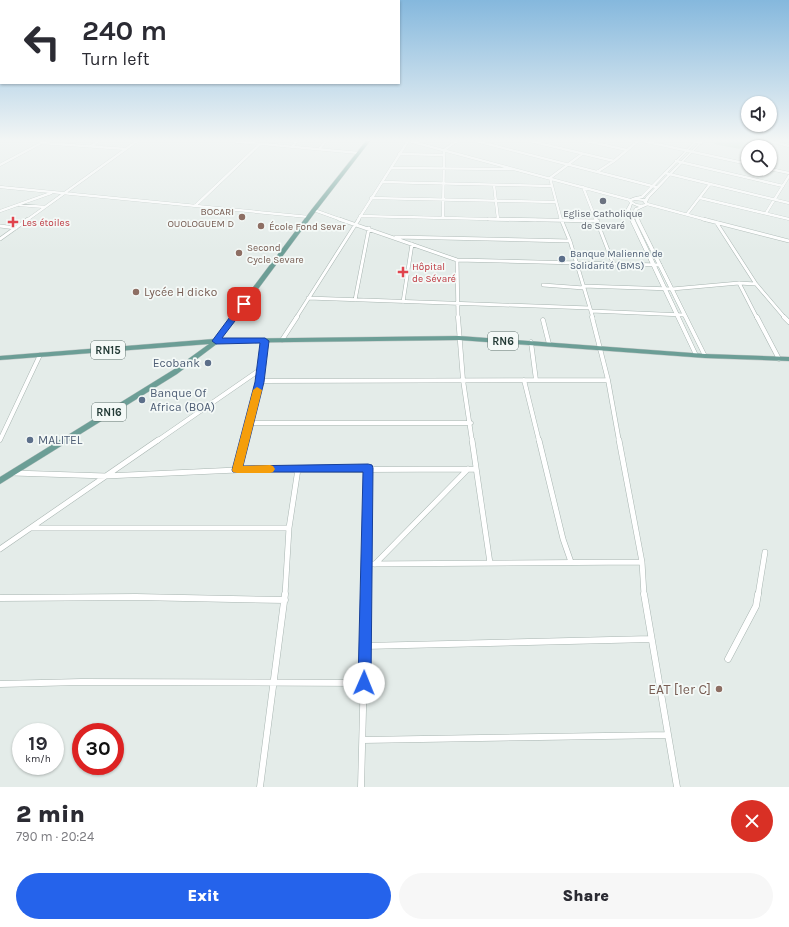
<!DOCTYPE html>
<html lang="en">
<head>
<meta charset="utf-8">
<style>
	:root { --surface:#fff; --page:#f7f7f7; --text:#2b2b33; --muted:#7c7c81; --accent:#2563eb }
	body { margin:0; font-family:Karla,sans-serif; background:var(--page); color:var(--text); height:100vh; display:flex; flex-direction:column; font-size:15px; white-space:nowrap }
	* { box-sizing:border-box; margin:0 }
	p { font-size:13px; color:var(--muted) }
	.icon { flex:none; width:22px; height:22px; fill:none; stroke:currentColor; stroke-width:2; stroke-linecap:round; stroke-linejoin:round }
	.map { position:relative; height:787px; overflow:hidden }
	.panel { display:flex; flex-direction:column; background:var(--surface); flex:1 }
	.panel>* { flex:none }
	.top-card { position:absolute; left:0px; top:0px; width:400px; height:84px; box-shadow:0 1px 3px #0004; background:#fff; color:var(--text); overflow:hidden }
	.buttons { position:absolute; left:741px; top:96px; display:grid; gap:8px }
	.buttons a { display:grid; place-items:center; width:36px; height:36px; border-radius:50%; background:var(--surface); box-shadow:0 1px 3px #0004; font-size:20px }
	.speed { position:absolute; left:12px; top:723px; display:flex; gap:8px; font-size:20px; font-weight:700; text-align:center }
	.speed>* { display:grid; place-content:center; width:52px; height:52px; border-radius:50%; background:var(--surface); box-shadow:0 1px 3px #0004; line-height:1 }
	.speed small { font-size:10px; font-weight:400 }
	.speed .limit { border:6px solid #d22; background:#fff; color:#111 }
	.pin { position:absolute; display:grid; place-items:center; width:34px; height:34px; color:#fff; margin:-17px; border-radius:8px; box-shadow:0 2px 6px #0006 }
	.me { position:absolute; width:44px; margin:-22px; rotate:1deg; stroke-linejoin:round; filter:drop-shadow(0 0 3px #0008) }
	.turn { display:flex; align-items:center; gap:14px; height:84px; padding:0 16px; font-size:18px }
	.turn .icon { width:52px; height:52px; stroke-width:2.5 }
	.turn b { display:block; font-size:28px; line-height:34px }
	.round { display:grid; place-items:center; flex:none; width:42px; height:42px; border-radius:21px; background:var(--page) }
	.overview { display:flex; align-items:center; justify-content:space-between; height:68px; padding:0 16px }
	h1 { font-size:24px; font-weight:800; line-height:30px }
	.primary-button { display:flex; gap:8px; margin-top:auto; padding:8px 16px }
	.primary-button a { flex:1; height:46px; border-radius:24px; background:var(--accent); color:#fff; font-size:16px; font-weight:800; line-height:46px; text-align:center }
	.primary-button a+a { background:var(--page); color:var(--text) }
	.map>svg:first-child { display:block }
	.green { fill:#bedbc9 }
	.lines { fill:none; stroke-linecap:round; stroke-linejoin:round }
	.minor-far4-casing { stroke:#a7b4b0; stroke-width:3 }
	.minor-far3-casing { stroke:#a7b4b0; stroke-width:4 }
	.minor-far2-casing { stroke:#a7b4b0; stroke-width:5 }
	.minor-far1-casing { stroke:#a7b4b0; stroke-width:6 }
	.minor-casing { stroke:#a7b4b0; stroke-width:7 }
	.tertiary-casing { stroke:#a7b4b0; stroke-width:1 }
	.primary-casing { stroke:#c2c8c7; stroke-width:1 }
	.minor-far4 { stroke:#fff; stroke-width:2.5 }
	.minor-far3 { stroke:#fff; stroke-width:3 }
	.minor-far2 { stroke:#fff; stroke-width:4 }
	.minor-far1 { stroke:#fff; stroke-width:5 }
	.minor { stroke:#fff; stroke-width:6 }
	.tertiary { fill:#fff; fill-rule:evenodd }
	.primary { fill:#6c9e96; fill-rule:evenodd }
	.route { fill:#2563eb; stroke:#184099 }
	.slow { fill:#f59e0b }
	.worship-dot { fill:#6b7280; stroke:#f4f9f7; stroke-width:1.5 }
	.education-dot { fill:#8d6e63; stroke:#f4f9f7; stroke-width:1.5 }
	.health-dot { fill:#e0444e; stroke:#f4f9f7; stroke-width:1.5 }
	.service-dot { fill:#5c6f8a; stroke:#f4f9f7; stroke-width:1.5 }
	.labels { text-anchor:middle; stroke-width:3.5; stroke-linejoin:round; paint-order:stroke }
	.far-education-label { font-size:10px; fill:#785e54; stroke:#f4f9f7; text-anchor:start }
	.far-worship-label { font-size:10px; fill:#5b616d; stroke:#f4f9f7 }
	.far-health-label { font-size:10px; fill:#be3a42; stroke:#f4f9f7; text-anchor:start }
	.far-service-label { font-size:10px; fill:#4e5e75; stroke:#f4f9f7; text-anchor:start }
	.shield { fill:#f4f9f7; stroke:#637571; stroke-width:1 }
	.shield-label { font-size:11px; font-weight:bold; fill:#253c38 }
	.education-label { font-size:12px; fill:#785e54; stroke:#f4f9f7; text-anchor:start }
	.service-label { font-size:12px; fill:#4e5e75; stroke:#f4f9f7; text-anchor:start }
	.near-education-label { font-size:14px; fill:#785e54; stroke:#f4f9f7; text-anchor:end }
</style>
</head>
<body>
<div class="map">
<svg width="789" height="787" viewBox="0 0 789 787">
	<rect width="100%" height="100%" fill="#e4ece9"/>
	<path class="green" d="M717,141H747L740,149L714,144Z"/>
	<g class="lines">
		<defs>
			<path id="minor-far4" d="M229,141L359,153
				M409,141L630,200
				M476,141L656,187
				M530,141L614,161
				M586,141L627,150
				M643,141L748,164
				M693,141L701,143
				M770,141L789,146
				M42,143L126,149
				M91,146L99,141
				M292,147L297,141
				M319,149L326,141
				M399,154L444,155
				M676,161L783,186
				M0,165L43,142
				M391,168L512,169
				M770,169L789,173
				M597,172L614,161L638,141
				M665,173L789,203
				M382,182L552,186
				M494,185L498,219
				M0,187L309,217
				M583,187L596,220
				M371,198L556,202
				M700,198L789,219
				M647,204L707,220
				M20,205L45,207
				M195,206L260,144
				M314,210L342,220
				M0,211L51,193
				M766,213L789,176
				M687,214L710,184
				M360,216L536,220
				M443,218L444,150L457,141
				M27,220L137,141
				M358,220L408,141
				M561,220L550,178L582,154"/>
			<path id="minor-far3" d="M339,219L457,260L660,265
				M489,219L598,221
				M561,219L570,241L593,318
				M596,219L613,263
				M703,219L789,241
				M716,222L756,284L785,318
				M0,226L16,228
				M396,237L570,241
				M0,239L28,219
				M457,260L458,318
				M739,283L757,318
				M543,285L584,288
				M583,286L672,289L739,283L756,284
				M308,298L590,308
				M355,300L369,228
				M403,302L412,244
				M591,311L684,315
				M296,318L359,219"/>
			<path id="minor-far2" d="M458,317L463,380L472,441
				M592,317L608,380L619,441
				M757,317L779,359
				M784,317L789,322
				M543,320L549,344
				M282,340L297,317
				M531,342L536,380
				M524,380L539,441
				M260,381L608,380
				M248,423H471
				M0,440L40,355
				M157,441L261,369
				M245,441L260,381L265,341"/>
			<path id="minor-far1" d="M472,440L490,563
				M539,440L563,539L571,562
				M619,440L642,562L644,595
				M237,470L245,440
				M13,473L106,476L237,470L476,469
				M32,528H289
				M0,549L158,440
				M367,564L642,562
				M375,564L468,469
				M285,595L289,528L298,469
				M366,595L368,468
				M758,595L765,552"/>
			<path id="minor" d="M644,594L677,787
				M0,598L136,597L285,600
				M365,646L651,639
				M728,659L756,606L758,594
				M0,684L81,682L364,683
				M363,740L668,735
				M260,787L285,594
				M361,787L366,594"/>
			<path id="tertiary" d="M695,141H697L643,198L639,199H645L646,197L701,141H703L649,198L647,202L649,204L648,205L637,210V212L640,221L707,356L705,357L703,356L636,221L633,212L635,208L639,207L632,204L630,210L698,355V356H696L694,355L630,220L626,210L630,203L628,201C632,197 636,197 641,196ZM634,200L643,201L645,204C640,205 636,205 632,201Z"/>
			<path id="primary" d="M366,141H370L316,211L221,339L459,336L705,354L789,357V361L705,358L459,340L218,343L177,374L0,484V477L173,370L209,344L0,360V356L214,339L312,209Z"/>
		</defs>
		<use href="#minor-far4" class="minor-far4-casing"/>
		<use href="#minor-far3" class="minor-far3-casing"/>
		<use href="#minor-far2" class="minor-far2-casing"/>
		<use href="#minor-far1" class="minor-far1-casing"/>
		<use href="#minor" class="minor-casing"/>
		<use href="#tertiary" class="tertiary-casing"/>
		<use href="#primary" class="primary-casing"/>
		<use href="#minor-far4" class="minor-far4"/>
		<use href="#minor-far3" class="minor-far3"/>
		<use href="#minor-far2" class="minor-far2"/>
		<use href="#minor-far1" class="minor-far1"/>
		<use href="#minor" class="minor"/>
		<use href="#tertiary" class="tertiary"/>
		<use href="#primary" class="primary"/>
	</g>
	<linearGradient id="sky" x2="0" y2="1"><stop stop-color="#85b8dd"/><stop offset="0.56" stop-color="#f3f6f5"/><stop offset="1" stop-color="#f3f6f5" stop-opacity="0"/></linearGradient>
	<rect width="789" height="251" fill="url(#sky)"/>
	<path class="route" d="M241,302H244L248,304L222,338H265L269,341L264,382L243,466L368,464L372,465L373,468L371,683L369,688L364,690L360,688L358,683L363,472H233L232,470L255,382L260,343L216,344L212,341Z"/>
	<path class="slow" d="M257,387L262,390L243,466L270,465L273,466L275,469L273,472L270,473H237L233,472L232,470L253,390Z"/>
	<circle class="worship-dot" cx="603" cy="201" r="4"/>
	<g class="education-dot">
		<circle cx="242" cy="217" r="4"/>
		<circle cx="261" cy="226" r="4"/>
		<circle cx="239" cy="253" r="4"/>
		<circle cx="136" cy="292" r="4"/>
		<circle cx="719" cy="689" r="4"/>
	</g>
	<g class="health-dot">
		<path d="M11 216h4v4h4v4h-4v4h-4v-4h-4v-4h4z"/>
		<path d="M401 266h4v4h4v4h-4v4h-4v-4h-4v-4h4z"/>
	</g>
	<g class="service-dot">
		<circle cx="562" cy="259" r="4"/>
		<circle cx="208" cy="363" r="4"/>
		<circle cx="142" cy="400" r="4"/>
		<circle cx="30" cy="440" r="4"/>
	</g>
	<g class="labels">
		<g class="far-education-label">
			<text x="234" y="215" text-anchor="end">BOCARI<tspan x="234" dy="12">OUOLOGUEM D</tspan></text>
			<text x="269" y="230">École Fond Sevar</text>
			<text x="247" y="251">Second<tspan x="247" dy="12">Cycle Sevare</tspan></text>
		</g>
		<g class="far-worship-label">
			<text x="603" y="217">Eglise Catholique<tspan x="603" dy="12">de Sevaré</tspan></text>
		</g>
		<g class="far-health-label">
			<text x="22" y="226">Les étoiles</text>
			<text x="412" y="270">Hôpital<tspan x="412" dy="12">de Sévaré</tspan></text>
		</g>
		<g class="far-service-label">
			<text x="570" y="257">Banque Malienne de<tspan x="570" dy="12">Solidarité (BMS)</tspan></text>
		</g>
		<g class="shield">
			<rect x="488" y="332" width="30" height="18" rx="3"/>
			<rect x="91" y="341" width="34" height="18" rx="3"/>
			<rect x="92" y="403" width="34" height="18" rx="3"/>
		</g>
		<g class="shield-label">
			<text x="503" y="345">RN6</text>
			<text x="108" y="354">RN15</text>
			<text x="109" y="416">RN16</text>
		</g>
		<g class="education-label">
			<text x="144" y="296">Lycée H dicko</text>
		</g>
		<g class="service-label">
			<text x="200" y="367" text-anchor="end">Ecobank</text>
			<text x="150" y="397">Banque Of<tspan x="150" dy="14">Africa (BOA)</tspan></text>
			<text x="38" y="444">MALITEL</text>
		</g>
		<g class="near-education-label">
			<text x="711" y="694">EAT [1er C]</text>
		</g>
	</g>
</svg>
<div class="buttons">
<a><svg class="icon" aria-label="sound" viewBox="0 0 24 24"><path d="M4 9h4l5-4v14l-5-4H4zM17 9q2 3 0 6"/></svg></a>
<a><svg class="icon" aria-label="search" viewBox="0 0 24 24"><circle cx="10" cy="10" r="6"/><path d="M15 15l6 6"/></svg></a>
</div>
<div class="speed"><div>19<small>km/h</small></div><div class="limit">30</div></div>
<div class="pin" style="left:244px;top:304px;background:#d93025"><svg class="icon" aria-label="arrive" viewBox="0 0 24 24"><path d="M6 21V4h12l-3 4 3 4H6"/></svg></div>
<svg class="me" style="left:364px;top:683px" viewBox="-20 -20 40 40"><circle r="19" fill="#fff"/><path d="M0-13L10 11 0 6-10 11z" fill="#2563eb"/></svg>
<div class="top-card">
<div class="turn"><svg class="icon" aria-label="left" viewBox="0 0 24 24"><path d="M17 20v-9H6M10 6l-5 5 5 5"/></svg><div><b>240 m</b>Turn left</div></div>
</div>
</div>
<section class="panel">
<div class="overview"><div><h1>2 min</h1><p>790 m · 20:24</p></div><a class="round" style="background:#d93025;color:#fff"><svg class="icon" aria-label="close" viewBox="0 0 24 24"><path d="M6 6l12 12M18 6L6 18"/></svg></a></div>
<div class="primary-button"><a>Exit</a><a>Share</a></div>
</section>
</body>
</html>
